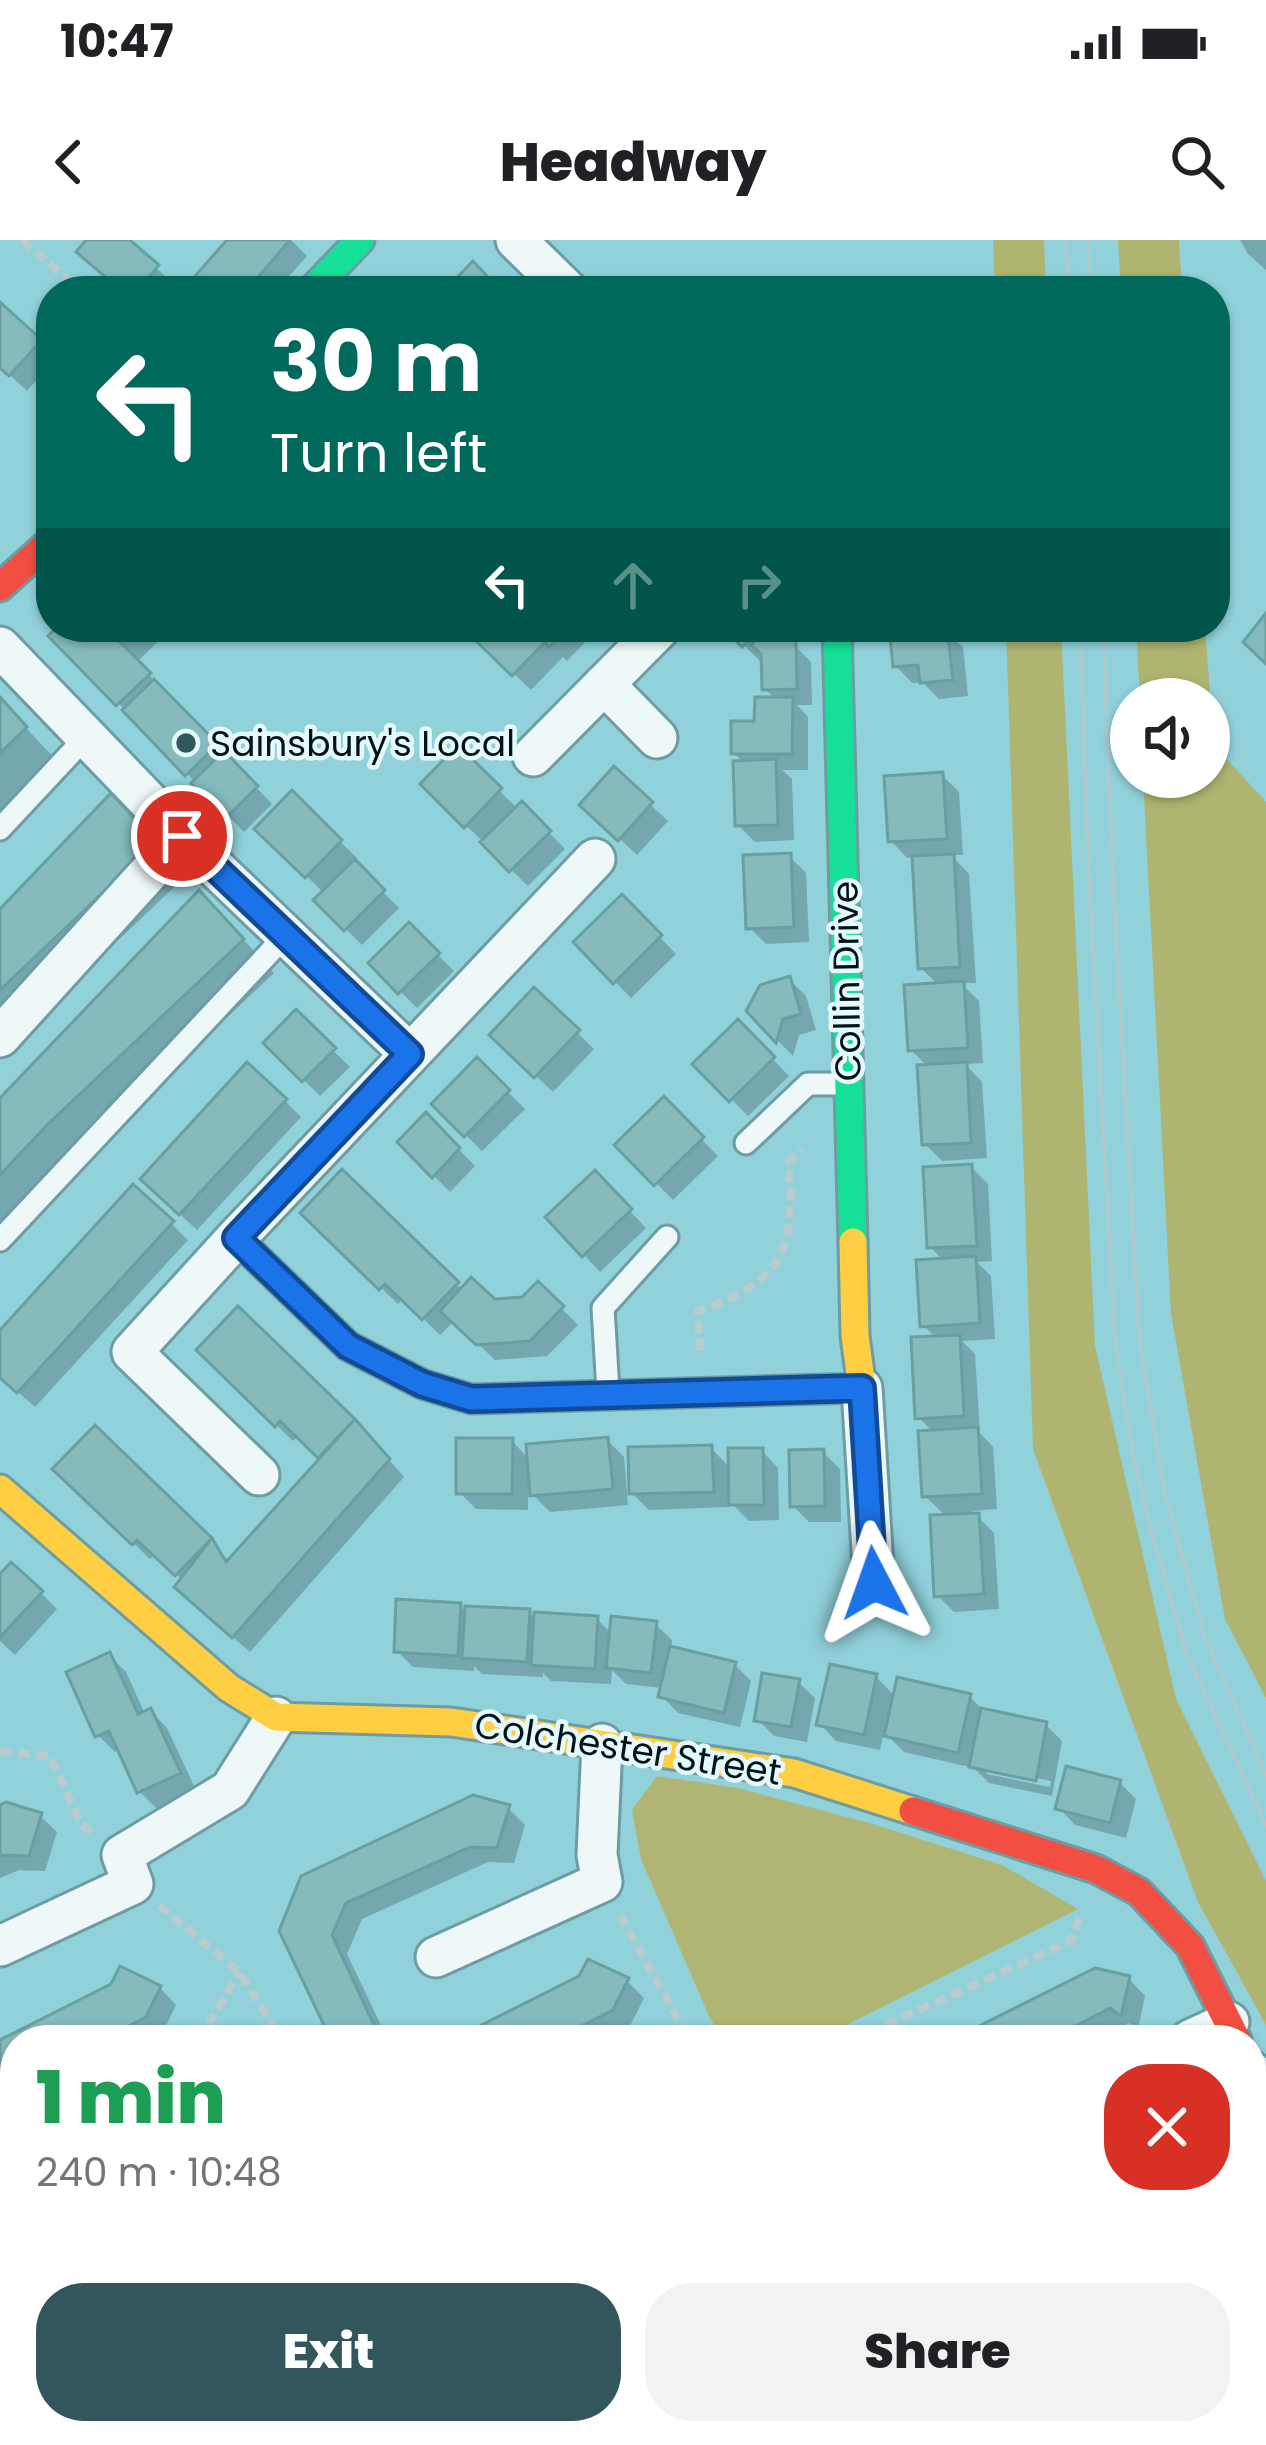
<!DOCTYPE html>
<html lang="en">
<head>
<meta charset="utf-8">
<style>
	:root { --surface:#fff; --page:#f2f2f2; --text:#202124; --muted:#757577; --accent:#33565c }
	body { margin:0; font-family:Poppins,sans-serif; background:var(--page); color:var(--text); height:100vh; display:flex; flex-direction:column; font-size:45px; white-space:nowrap }
	* { box-sizing:border-box; margin:0 }
	p { font-size:39px; color:var(--muted) }
	.icon { flex:none; width:66px; height:66px; fill:none; stroke:currentColor; stroke-width:2; stroke-linecap:round; stroke-linejoin:round }
	.map { position:relative; flex:1; overflow:hidden }
	.details { position:absolute; left:0px; top:1785px; width:1266px; height:420px; display:flex; flex-direction:column; background:var(--surface); border-radius:48px 48px 0 0; box-shadow:0 3px 9px #0004 }
	.details>* { flex:none }
	.hud { position:absolute; left:36px; top:36px; width:1194px; height:366px; border-radius:48px; box-shadow:0 3px 9px #0004; background:#00695c; color:#fff; overflow:hidden }
	.fabs { position:absolute; left:1110px; top:438px; display:grid; gap:24px }
	.fabs a { display:grid; place-items:center; width:120px; height:120px; border-radius:50%; background:var(--surface); box-shadow:0 3px 9px #0004; font-size:60px }
	.pin { position:absolute; display:grid; place-items:center; width:102px; height:102px; color:#fff; margin:-51px; border:6px solid #fff; border-radius:50%; box-shadow:0 3px 12px #0007 }
	.me { position:absolute; width:132px; margin:-66px; rotate:356deg; stroke-linejoin:round; filter:drop-shadow(0 0 9px #0008) }
	.turn { display:flex; align-items:center; gap:42px; height:252px; padding:0 36px; font-size:54px }
	.turn .icon { width:156px; height:156px; stroke-width:2.5 }
	.turn b { display:block; font-size:84px; line-height:102px }
	.lanes { display:flex; align-items:center; height:114px; padding:0 36px; background:#0003; justify-content:center; gap:60px; direction:ltr }
	.lanes .off { opacity:.35 }
	.round { display:grid; place-items:center; flex:none; width:126px; height:126px; border-radius:48px; background:var(--page) }
	.headline { display:flex; align-items:center; justify-content:space-between; height:204px; padding:0 36px }
	h1 { font-size:72px; font-weight:800; line-height:90px; color:#1e9e55 }
	.cta { display:flex; gap:24px; margin-top:auto; padding:24px 36px }
	.cta a { flex:1; height:138px; border-radius:48px; background:var(--accent); color:#fff; font-size:48px; font-weight:800; line-height:138px; text-align:center }
	.cta a+a { background:var(--page); color:var(--text) }
	.status { display:flex; justify-content:space-between; align-items:center; height:84px; padding:0 60px; background:var(--surface); direction:ltr }
	.status svg { height:33px; fill:currentColor }
	header { display:flex; justify-content:space-between; align-items:center; height:156px; padding:0 36px; background:var(--surface); font-size:54px; font-weight:800 }
	.map>svg:first-child { display:block }
	.green { fill:#b0b574 }
	.forest { fill:#afb470 }
	.shadow { fill:#0003; fill-rule:evenodd }
	.building { fill:#86bbbd; stroke:#68a0a2; stroke-width:3 }
	.lines { fill:none; stroke-linecap:round; stroke-linejoin:round }
	.lane-casing { stroke:#6d9ca3; stroke-width:27 }
	.street-casing { stroke:#6d9ca3; stroke-width:45 }
	.fast-casing { stroke:#6d9ca3; stroke-width:33 }
	.slow-casing { stroke:#6d9ca3; stroke-width:33 }
	.jam-casing { stroke:#6d9ca3; stroke-width:33 }
	.path { stroke:#b8cbce; stroke-width:8; stroke-dasharray:12 6; stroke-linecap:butt }
	.lane { stroke:#eef8f9; stroke-width:21 }
	.street { stroke:#eef8f9; stroke-width:39 }
	.fast { stroke:#16e098; stroke-width:27 }
	.slow { stroke:#ffcf43; stroke-width:27 }
	.jam { stroke:#f24e42; stroke-width:27 }
	.tram { stroke:#b5c7c9; stroke-width:3 }
	.route-casing { stroke:#114b97; stroke-width:30 }
	.route { stroke:#1a73e8; stroke-width:21 }
	.poi-dot { fill:#33565c; stroke:#e5f9fc; stroke-width:4.5 }
	.labels { text-anchor:middle; stroke-width:9; stroke-linejoin:round; paint-order:stroke }
	.poi-label { font-size:36px; fill:#001418; stroke:#e5f9fc; text-anchor:start }
	.street-label { font-size:36px; fill:#001418; stroke:#e5f9fc }
</style>
</head>
<body>
<div class="status"><b>10:47</b><svg viewBox="0 0 49 12"><path d="M0 12V9h3v3zM5 12V6h3v6zM10 12V3h3v9zM15 12V0h3v12zM26 1h20v11H26zM47 4h2v5h-2z"/></svg></div>
<header><svg class="icon" aria-label="back" viewBox="0 0 24 24"><path d="M15 5l-7 7 7 7"/></svg>Headway<svg class="icon" aria-label="search" viewBox="0 0 24 24"><circle cx="10" cy="10" r="6"/><path d="M15 15l6 6"/></svg></header>
<div class="map">
<svg width="1266" height="2205" viewBox="0 0 1266 2205">
	<rect width="100%" height="100%" fill="#91d1da"/>
	<path class="green" d="M657,1536L738,1548L873,1584L1002,1625L1078,1669L816,1800H723L709,1776L641,1619L632,1570Z"/>
	<path class="forest" d="M993,0H1044L1046,51H995Z
		M1118,0H1179L1182,51H1121Z
		M1006,387H1061L1095,1106L1176,1459L1266,1641V1785L1198,1662L1033,1209Z
		M1136,387H1205L1214,505L1266,562V1458L1225,1379L1171,1073L1143,537H1209V459H1140Z
		M1266,2171V2205H1146L1219,2190H1251V2178Z"/>
	<path class="shadow" d="M90,0H125L174,44L167,51H123Z
		M231,0H291L307,16L276,51H214Z
		M1240,0H1266V30L1248,14Z
		M0,66L51,114V124L27,151L0,126Z
		M62,387H173L137,422L272,564L244,592L53,396Z
		M492,387H600L567,421L563,417L531,450L479,400Z
		M725,387H788L791,390L785,396L811,422L812,465H797L808,477V530H782L792,539L794,600L755,602L738,585L744,523L734,513L776,460L765,449L764,418L760,421Z
		M892,387H936L940,391H946L963,407L968,456L939,459L922,442L912,443L896,426Z
		M0,460L57,521L0,575Z
		M458,510L518,569L522,565L565,609L528,646L424,544Z
		M614,531L668,581L637,615L583,564Z
		M942,535L959,552L963,615H951L969,634L976,743H961L979,761L983,823L965,824L982,842L987,918L942,921L925,904L928,827L911,810L939,746L921,728L915,617L907,618L891,601Z
		M292,554L357,618L353,622L399,668L362,705L317,660L324,653L258,589Z
		M143,589L186,636L0,812V674Z
		M789,616L806,633L809,702L766,704L749,687Z
		M622,658L676,714L631,758L577,702Z
		M231,686L274,733L79,917L0,1002V863Z
		M409,686L454,731L417,768L372,723Z
		M789,739L806,756L816,790L799,795L793,816L749,771Z
		M534,751L594,809L553,852L493,795Z
		M296,774L350,827L320,856L267,803Z
		M738,783L789,836L748,876L697,824Z
		M477,822L525,869L482,911L435,864Z
		M285,861L301,877L197,990L160,956Z
		M664,861L718,916L673,960L619,905Z
		M426,876L475,926L450,952L401,902Z
		M971,927L988,944L992,1021L977,1022L991,1036L995,1099L962,1101L975,1114L980,1193L993,1207L997,1269L972,1271L994,1293L999,1369L954,1372L937,1355L947,1277L925,1256L934,1193L918,1177L937,1099L923,1085L944,1021L930,1007Z
		M342,934L463,1050L494,1062L523,1060L538,1045L578,1085L547,1116L495,1120L454,1081L440,1095L403,1059L398,1064L304,973Z
		M595,934L646,988L600,1032L584,1015Z
		M134,948L188,1000L35,1167L0,1136V1095Z
		M238,1071L371,1199L404,1237L250,1412L195,1364L183,1341L156,1314L150,1319L56,1229L209,1300L230,1322L322,1218L299,1196L293,1201L200,1110Z
		M607,1200L624,1217L628,1265L550,1272L528,1250V1270L476,1269L459,1252L512,1201L530,1220Z
		M711,1208L731,1229L762,1211L778,1228L779,1280L749,1281L729,1261V1267L649,1270L632,1253Z
		M823,1212L840,1229L841,1282H809L792,1265Z
		M0,1339L41,1353L57,1369L15,1415L0,1401Z
		M460,1366L468,1374L529,1372L537,1380L597,1379L613,1395L655,1384L672,1400L671,1410L734,1424L751,1441L740,1487L678,1473L662,1456L663,1448L626,1444L612,1430L611,1444L551,1441L543,1433V1437L482,1434L474,1426V1431L413,1427L397,1411Z
		M110,1416L126,1432L145,1474L151,1471L167,1488L196,1550L156,1568L139,1551L120,1509L115,1512L98,1495Z
		M876,1437L896,1457H970L986,1473L1045,1484L1062,1501L1052,1556L989,1543L974,1528L904,1512L884,1492L880,1510L836,1501L820,1484ZM987,1528L1051,1541L1050,1547L987,1534Z
		M798,1442L815,1458L807,1502L774,1496L758,1480Z
		M1119,1542L1136,1559L1126,1598L1075,1585L1059,1568Z
		M0,1568L40,1576L57,1592L45,1631L19,1630L0,1638Z
		M508,1568L525,1585L514,1623L488,1622L362,1679L347,1714L388,1800H335L282,1691Z
		M1129,1739L1145,1756L1138,1789L1129,1783L1096,1800H958Z
		M627,1741L644,1758L630,1786L602,1800H459Z
		M160,1748L176,1765L162,1794L149,1800H15V1867L0,1875V1803Z
		M106,2190H159L161,2195L177,2203L202,2190H347L315,2205H114Z
		M593,2190H660L638,2200Z"/>
	<path class="building" d="M86,0H130L159,25L137,51H122L76,12Z
		M227,0H290L246,51H212L195,36Z
		M473,21L501,51H444Z
		M0,62L42,100L9,136L0,128Z
		M1266,373V424L1243,402Z
		M57,387H123L114,396L151,433L116,466L48,396Z
		M487,387H568L549,407L545,402L512,436L475,400Z
		M722,387H761L742,407Z
		M768,387H779L796,402L797,449L762,450L761,414L751,405Z
		M889,387L947,388L953,440L920,443L918,425L893,427Z
		M154,439L218,504L185,536L122,470Z
		M0,457L27,487L0,513Z
		M755,457H793L792,514H731V481H754Z
		M458,505L502,548L464,588L420,544Z
		M224,511L258,546L226,578L191,543Z
		M776,519L778,585L735,586L733,521Z
		M614,526L653,562L618,601L579,565Z
		M943,532L947,599L888,602L884,536Z
		M292,550L342,600L305,638L254,589Z
		M111,553L156,602L0,750V669Z
		M522,561L551,591L509,632L480,602Z
		M791,613L794,687L746,689L743,615Z
		M954,614L960,727L918,729L912,616Z
		M355,619L385,650L344,691L313,660Z
		M199,650L244,699L47,885L0,935V858Z
		M622,654L662,695L613,744L573,702Z
		M409,682L440,713L398,754L368,723Z
		M790,736L801,774L783,779L776,803L746,771L760,745Z
		M964,741L968,808L908,811L904,745Z
		M534,747L580,790L534,838L489,795Z
		M296,769L336,808L302,842L263,803Z
		M738,779L775,817L729,862L692,824Z
		M477,817L510,850L464,897L431,864Z
		M247,822L287,859L179,975L140,939Z
		M967,822L971,903L922,905L917,825Z
		M664,856L704,897L654,946L614,905Z
		M426,872L460,908L432,938L397,902Z
		M972,924L977,1006L927,1008L923,927Z
		M342,929L459,1042L422,1080L385,1044L379,1050L300,973Z
		M595,930L632,969L582,1017L545,977Z
		M133,944L174,981L17,1153L0,1138V1090Z
		M976,1016L980,1083L920,1087L916,1020Z
		M471,1037L495,1059L522,1057L538,1041L564,1066L530,1101L476,1105L440,1071Z
		M238,1066L355,1179L318,1218L280,1181L275,1187L196,1110Z
		M960,1095L964,1176L915,1179L911,1097Z
		M355,1179L390,1219L232,1398L174,1347L212,1298L226,1322Z
		M95,1185L212,1298L175,1336L137,1300L132,1305L52,1229Z
		M978,1187L982,1254L922,1257L918,1191Z
		M608,1197L613,1249L530,1256L526,1204Z
		M456,1198H513L512,1254H456Z
		M712,1205L714,1252L629,1254L628,1207Z
		M728,1208H763L764,1265H729Z
		M824,1209L825,1266L790,1267L789,1210Z
		M979,1273L984,1354L934,1357L930,1275Z
		M11,1322L43,1351L0,1397V1334Z
		M396,1359L461,1363L458,1416L394,1412Z
		M465,1366L530,1369L527,1422L462,1418Z
		M534,1372L598,1376L595,1429L531,1425Z
		M611,1376L657,1381L651,1433L606,1428Z
		M670,1406L736,1422L724,1473L658,1457Z
		M110,1412L138,1474L151,1468L181,1533L137,1553L109,1491L95,1497L66,1432Z
		M830,1424L877,1434L864,1495L816,1485Z
		M762,1433L800,1439L791,1487L754,1481Z
		M897,1437L971,1454L958,1513L884,1496Z
		M981,1468L1047,1482L1036,1541L969,1527Z
		M1066,1526L1121,1540L1110,1583L1055,1569Z
		M473,1555L510,1565L497,1608L470,1607L346,1663L332,1695L381,1800H331L279,1691L301,1636Z
		M6,1562L42,1573L29,1616L0,1615V1565Z
		M588,1719L629,1738L613,1770L553,1800H452L579,1736Z
		M120,1726L161,1746L146,1777L101,1800H15V1843L0,1850V1800L111,1744Z
		M1095,1728L1130,1736L1121,1776L1110,1768L1049,1800H951Z
		M103,2190H157L177,2199L195,2190H296L265,2205H111Z"/>
	<g class="lines">
		<defs>
			<path id="lane" d="M0,589L86,497
				M746,903L808,844H848
				M0,1000L286,695
				M608,1151L603,1068L667,997"/>
			<path id="street" d="M516,0L568,51
				M0,407L182,596L410,814
				M604,444L657,498
				M533,516L661,387
				M0,797L182,596
				M862,1148L874,1343
				M259,1235L132,1112L236,998L595,619
				M0,1706L133,1644L122,1615L230,1550L276,1477
				M436,1717L602,1642L597,1615L602,1504
				M1190,1800L1229,1782
				M1251,1831L1266,1865
				M1251,2053L1266,2035
				M455,2190L462,2205
				M897,2190L904,2205
				M949,2205L982,2190"/>
			<path id="fast" d="M311,51L360,0
				M837,387L853,1002"/>
			<path id="slow" d="M236,998L348,1106L422,1144L471,1159L862,1148L855,1096L853,1002
				M0,1249L229,1448L276,1477L451,1482L794,1533L913,1571"/>
			<path id="jam" d="M0,347L51,301
				M913,1571L1096,1629L1139,1652L1190,1706L1237,1800"/>
		</defs>
		<use href="#lane" class="lane-casing"/>
		<use href="#street" class="street-casing"/>
		<use href="#fast" class="fast-casing"/>
		<use href="#slow" class="slow-casing"/>
		<use href="#jam" class="jam-casing"/>
		<path class="path" d="M22,0L81,51
			M700,1111L698,1071C786,1041 795,1008 789,921L802,910
			M0,1511L50,1516L81,1584L95,1595
			M159,1665L239,1732L282,1800
			M620,1675L684,1790L665,1800
			M684,1790L741,1800
			M200,1800L239,1732
			M853,1800L1071,1701L1081,1673
			M0,1911L15,1904"/>
		<use href="#lane" class="lane"/>
		<use href="#street" class="street"/>
		<use href="#fast" class="fast"/>
		<use href="#slow" class="slow"/>
		<use href="#jam" class="jam"/>
		<path class="tram" d="M1066,0L1068,51
			M1088,0L1090,51
			M1080,387L1089,636L1115,1100L1132,1210L1151,1291L1187,1415L1266,1585
			M1103,387L1113,639L1139,1095L1164,1251L1205,1397L1266,1535"/>
	</g>
	<g class="lines">
		<defs>
			<path id="route" d="M182,596L410,814L236,998L348,1106L422,1144L471,1159L862,1148L874,1343"/>
		</defs>
		<use href="#route" class="route-casing"/>
		<use href="#route" class="route"/>
	</g>
	<circle class="poi-dot" cx="186" cy="503" r="12"/>
	<g class="labels">
		<g class="poi-label">
			<text x="210" y="516">Sainsbury's Local</text>
		</g>
		<g class="street-label">
			<text transform="translate(846 741) rotate(-91)" y="13">Collin Drive</text>
			<text transform="translate(628 1508) rotate(9)" y="13">Colchester Street</text>
		</g>
	</g>
</svg>
<div class="fabs">
<a><svg class="icon" aria-label="sound" viewBox="0 0 24 24"><path d="M4 9h4l5-4v14l-5-4H4zM17 9q2 3 0 6"/></svg></a>
</div>
<div class="pin" style="left:182px;top:596px;background:#d93025"><svg class="icon" aria-label="arrive" viewBox="0 0 24 24"><path d="M6 21V4h12l-3 4 3 4H6"/></svg></div>
<svg class="me" style="left:874px;top:1343px" viewBox="-20 -20 40 40"><path d="M0-17L14 15 0 8-14 15z" fill="#1a73e8" stroke="#fff" stroke-width="4"/></svg>
<div class="hud">
<div class="turn"><svg class="icon" aria-label="left" viewBox="0 0 24 24"><path d="M17 20v-9H6M10 6l-5 5 5 5"/></svg><div><b>30 m</b>Turn left</div></div>
<div class="lanes"><svg class="icon" aria-label="left" viewBox="0 0 24 24"><path d="M17 20v-9H6M10 6l-5 5 5 5"/></svg><svg class="icon off" aria-label="ahead" viewBox="0 0 24 24"><path d="M12 20V5M6 11l6-6 6 6"/></svg><svg class="icon off" aria-label="right" viewBox="0 0 24 24"><path d="M7 20v-9h11M14 6l5 5-5 5"/></svg></div>
</div>
<section class="details">
<div class="headline"><div><h1>1 min</h1><p>240 m · 10:48</p></div><a class="round" style="background:#d93025;color:#fff"><svg class="icon" aria-label="close" viewBox="0 0 24 24"><path d="M6 6l12 12M18 6L6 18"/></svg></a></div>
<div class="cta"><a>Exit</a><a>Share</a></div>
</section>
</div>
</body>
</html>
